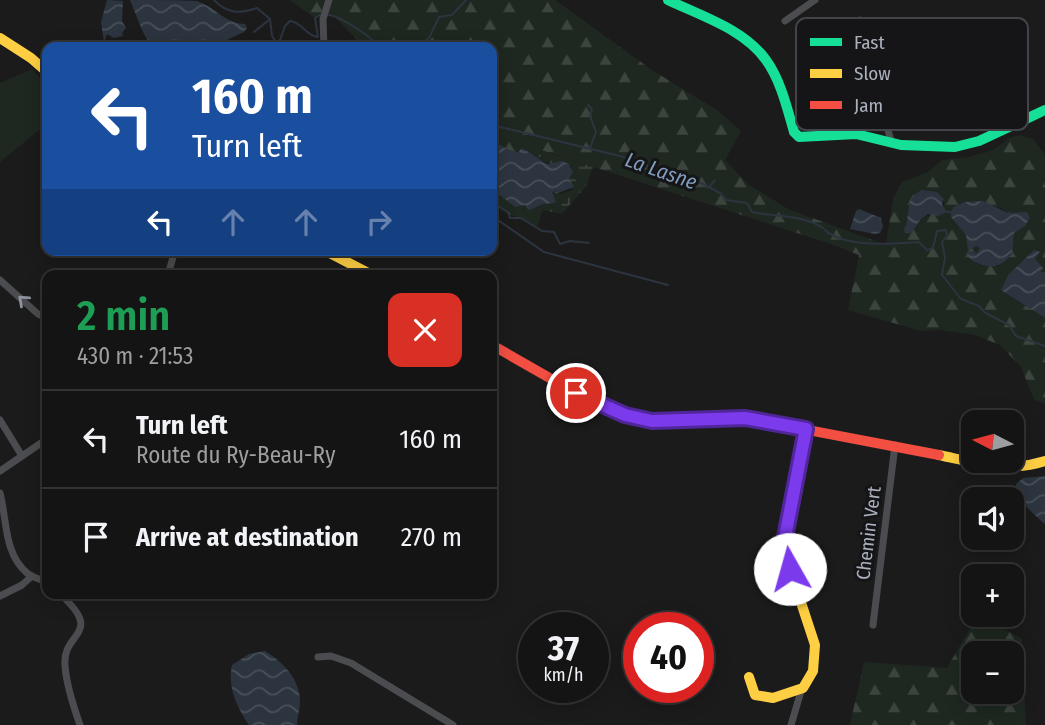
<!DOCTYPE html>
<html lang="en">
<head>
<meta charset="utf-8">
<style>
	:root { --surface:#141415; --page:#1d1d1e; --text:#f1f3f6; --muted:#9d9ea0; --line:#333334 }
	body { margin:0; font-family:"Fira Sans Condensed",sans-serif; background:var(--page); color:var(--text); height:100vh; display:flex; flex-direction:column; font-size:26px; white-space:nowrap }
	* { box-sizing:border-box; margin:0 }
	p { font-size:23px; color:var(--muted) }
	.icon { flex:none; width:38px; height:38px; fill:none; stroke:currentColor; stroke-width:2; stroke-linecap:round; stroke-linejoin:round }
	.map { position:relative; flex:1; overflow:hidden }
	.sheet { position:absolute; left:42px; top:270px; width:455px; height:329px; display:flex; flex-direction:column; background:var(--surface); border-radius:14px; box-shadow:0 4px 18px #0003,0 0 0 2px var(--line) }
	.sheet>* { flex:none }
	.hud { position:absolute; left:42px; top:42px; width:455px; height:214px; border-radius:14px; box-shadow:0 4px 18px #0003,0 0 0 2px var(--line); background:#1a4fa0; color:#fff; overflow:hidden }
	.needle { width:46px; rotate:276deg }
	.fabs { position:absolute; left:961px; top:410px; display:grid; gap:14px }
	.fabs a { display:grid; place-items:center; width:63px; height:63px; border-radius:14px; background:var(--surface); box-shadow:0 4px 18px #0003,0 0 0 2px var(--line); font-size:35px }
	.speed { position:absolute; left:518px; top:612px; display:flex; gap:14px; font-size:35px; font-weight:700; text-align:center }
	.speed>* { display:grid; place-content:center; width:91px; height:91px; border-radius:50%; background:var(--surface); box-shadow:0 4px 18px #0003,0 0 0 2px var(--line); line-height:1 }
	.speed small { font-size:18px; font-weight:400 }
	.speed .limit { border:10px solid #d22; background:#fff; color:#111 }
	.pin { position:absolute; display:grid; place-items:center; width:60px; height:60px; color:#fff; margin:-30px; border:4px solid #fff; border-radius:50%; box-shadow:0 2px 7px #0007 }
	.me { position:absolute; width:77px; margin:-38px; rotate:353deg; stroke-linejoin:round; filter:drop-shadow(0 0 5px #0008) }
	.turn { display:flex; align-items:center; gap:24px; height:147px; padding:0 35px; font-size:32px }
	.turn .icon { width:91px; height:91px; stroke-width:2.5 }
	.turn b { display:block; font-size:49px; line-height:60px }
	.lanes { display:flex; align-items:center; height:66px; padding:0 35px; background:#0003; justify-content:center; gap:35px; direction:ltr }
	.lanes .off { opacity:.35 }
	.round { display:grid; place-items:center; flex:none; width:74px; height:74px; border-radius:14px; background:var(--page) }
	.headline { display:flex; align-items:center; justify-content:space-between; height:119px; padding:0 35px }
	h1 { font-size:42px; font-weight:600; line-height:52px; color:#1e9e55 }
	ul { padding:0; list-style:none }
	li { display:flex; align-items:center; gap:21px; height:98px; padding:0 35px; border-top:2px solid var(--line) }
	li div { flex:1 }
	li b { display:block; font-size:26px }
	li em { font-style:normal }
	.map>svg:first-child { display:block }
	.green { fill:#1e2720 }
	.forest { fill:url(#forest-firs); fill-rule:evenodd }
	.wetland { fill:url(#wetland-marsh) }
	.water { fill:url(#water-waves) }
	.lines { fill:none; stroke-linecap:round; stroke-linejoin:round }
	.stream { stroke:#2c353f; stroke-width:2 }
	.street { stroke:#4b4c4f; stroke-width:7 }
	.fast { stroke:#16e098; stroke-width:10 }
	.slow { stroke:#ffcf43; stroke-width:10 }
	.jam { stroke:#f24e42; stroke-width:10 }
	.oneway { stroke:#8e929c }
	.route-casing { stroke:#51269a; stroke-width:18 }
	.route { stroke:#7c3aed; stroke-width:12 }
	.labels { text-anchor:middle; stroke-width:6; stroke-linejoin:round; paint-order:stroke }
	.street-label { font-size:19px; fill:#abb0bd; stroke:#151518 }
	.water-label { font-size:21px; font-style:italic; fill:#809cbb; stroke:#151518 }
	.key { fill:#151518; stroke:#42444a; stroke-width:2 }
	.key-label { font-size:19px; fill:#abb0bd }
</style>
</head>
<body>
<div class="map">
<svg width="1045" height="725" viewBox="0 0 1045 725">
	<defs>
		<pattern id="forest-firs" width="22" height="20" patternUnits="userSpaceOnUse" patternTransform="scale(1.75)"><rect width="22" height="20" fill="#1e2720"/><path d="M5 1l3.5 6h-7zM16 11l3.5 6h-7z" fill="#3c443e"/></pattern>
		<pattern id="wetland-marsh" width="20" height="14" patternUnits="userSpaceOnUse" patternTransform="scale(1.75)"><rect width="20" height="14" fill="#1e2720"/><path d="M1 5h8M5 5V1M11 12h8M15 12V8" fill="none" stroke="#3c443e"/></pattern>
		<pattern id="water-waves" width="16" height="10" patternUnits="userSpaceOnUse" patternTransform="scale(1.75)"><rect width="16" height="10" fill="#2c353f"/><path d="M0 5q4-4 8 0t8 0" fill="none" stroke="#485059"/></pattern>
	</defs>
	<rect width="100%" height="100%" fill="#1b1b1c"/>
	<path class="green" d="M32,69L47,87V120L44,126L0,162V83Z"/>
	<path class="forest" d="M290,0H555L652,70L717,110L741,131L725,160L748,184L788,209L886,245L893,199L902,182L928,172L942,160L969,157L993,150L1010,138L1021,135L1034,140L1045,155V272L1040,271L1042,268L1035,259L1040,252L1001,290L1045,318V404L1034,399L1021,367L1000,345L975,335L940,330L921,331L848,310L859,255L831,244L541,150L537,163L557,196V204L553,208L544,206L537,227L492,206V47H364L333,15H321L315,18ZM922,190L937,192L944,200V207L936,215C924,213 917,224 911,233L905,225ZM964,202L1001,208L1008,213L1026,212L1030,220L1014,233C1011,258 1008,272 978,264L974,252H979L980,248L977,246L968,249L966,235L954,207Z
		M978,614L1022,639L1026,725H850L864,662L947,668ZM973,653H1012V691H973Z"/>
	<path class="wetland" d="M540,150L593,167L587,185L562,214L543,210L544,205L553,208L557,204V196L554,191L557,189L559,194L573,190L569,176L572,166L569,164C557,163 548,165 538,158Z"/>
	<path class="water" d="M107,0L123,1L122,21L126,28L122,33L123,36L114,38L107,34L104,42L101,22Z
		M130,0C149,0 179,0 196,1C215,6 225,24 245,24L247,28L244,32L212,47H151L142,30Z
		M492,143C502,144 507,151 518,152L522,148L547,164L562,161L569,164L573,172L569,178L574,187L558,193L557,190L552,192L556,202C551,204 548,203 544,204C539,204 535,209 528,210L525,205L515,207L492,189Z
		M922,190L937,192L944,199L942,204L947,212L938,216L928,214L921,219L911,233H906L904,231C904,227 907,224 907,220C910,206 907,197 922,190Z
		M983,201L1008,213L1027,212L1030,218L1025,226L1014,233L1012,254C1000,270 986,269 970,259L967,252L972,251L977,253L980,248L977,246L968,250L966,235L951,217V212L954,207L964,202Z
		M859,209L881,218L883,227L880,233L875,234L850,229L856,211Z
		M1034,250L1040,252L1035,259L1043,268L1041,272H1045V318L1001,290L1008,275Z
		M1045,476V524C1034,515 1016,499 1016,484L1023,478Z
		M265,651C283,662 300,679 300,702C300,710 297,717 297,725H249C237,707 227,687 232,665L249,654Z"/>
	<g class="lines">
		<path class="stream" d="M214,0C228,14 239,14 257,8L270,19L272,36L276,42L280,40L285,26L290,21C302,22 306,36 318,37L315,18L320,15
			M329,15C342,17 371,37 380,47
			M254,32L269,20
			M416,47L429,38L439,17L452,15L466,0
			M588,105L592,109L590,116L596,132L590,148
			M492,125L624,157L646,167L701,183L720,193L726,200L747,203L752,212C775,217 802,214 823,228
			M709,187L715,180
			M492,202L508,212L510,218H521L542,231L554,232L560,244L570,241L589,243
			M947,212H951
			M492,216L544,252L668,285
			M825,230C844,248 895,244 919,242L927,250L933,248L937,231L946,230L947,236L942,242L945,257L942,275L961,299L979,306L984,312L1009,325L1016,336L1045,346"/>
		<path class="street" d="M860,20L858,29L892,144
			M785,21L815,0
			M324,47L323,19L329,0
			M168,275L175,250
			M0,280L38,314L47,318
			M0,420L22,456
			M0,471L47,439
			M0,493C7,520 4,554 27,573C33,578 41,579 47,583
			M59,593C106,635 62,631 65,665C66,684 74,708 80,725
			M0,596L22,585L32,576
			M873,625L895,445
			M318,657L331,656L351,663L453,725
			M791,725L802,688"/>
		<path class="fast" d="M668,0C701,16 744,29 766,60C781,81 787,108 794,132L799,137L856,134L901,145L955,147L979,141L1045,110"/>
		<path class="slow" d="M0,38L31,58L47,72
			M324,250L372,275
			M939,455C977,463 1007,473 1045,461
			M749,677L755,695L773,698L803,688L813,671L815,645L790,569L785,546L806,429"/>
		<path class="jam" d="M492,345L576,393L639,419L663,422L745,418L939,455"/>
	</g>
	<defs><path id="oneway-chevron" d="M-2-3.5L2.5 0L-2 3.5" fill="none" stroke-width="1.6" stroke-linecap="round" stroke-linejoin="round" transform="scale(1.75)"/></defs>
	<use class="oneway" href="#oneway-chevron" transform="translate(23 300) rotate(-138)"/>
	<g class="lines">
		<defs>
			<path id="route" d="M576,393L625,415L652,421L745,418L806,429L785,537L790,569"/>
		</defs>
		<use href="#route" class="route-casing"/>
		<use href="#route" class="route"/>
	</g>
	<g class="labels">
		<g class="street-label">
			<text transform="translate(868 533) rotate(-83)" y="7">Chemin Vert</text>
		</g>
		<g class="water-label">
			<text transform="translate(661 171) rotate(19)" y="7">La Lasne</text>
		</g>
	</g>
	<rect x="796" y="18" width="232" height="112" rx="10" class="key"/>
	<rect x="810" y="38" width="32" height="8" fill="#16e098"/>
	<rect x="810" y="69" width="32" height="9" fill="#ffcf43"/>
	<rect x="810" y="101" width="32" height="8" fill="#f24e42"/>
	<g class="key-label">
		<text x="854" y="49">Fast</text>
		<text x="854" y="80">Slow</text>
		<text x="854" y="112">Jam</text>
	</g>
</svg>
<div class="fabs">
<a><svg class="needle" viewBox="-14 -14 28 28"><path d="M0-13l5 13h-10z" fill="#e53935"/><path d="M0 13l5-13h-10z" fill="#9d9ea0"/></svg></a>
<a><svg class="icon" aria-label="sound" viewBox="0 0 24 24"><path d="M4 9h4l5-4v14l-5-4H4zM17 9q2 3 0 6"/></svg></a>
<a>+</a>
<a>−</a>
</div>
<div class="speed"><div>37<small>km/h</small></div><div class="limit">40</div></div>
<div class="pin" style="left:576px;top:393px;background:#d93025"><svg class="icon" aria-label="arrive" viewBox="0 0 24 24"><path d="M6 21V4h12l-3 4 3 4H6"/></svg></div>
<svg class="me" style="left:790px;top:569px" viewBox="-20 -20 40 40"><circle r="19" fill="#fff"/><path d="M0-13L10 11 0 6-10 11z" fill="#7c3aed"/></svg>
<div class="hud">
<div class="turn"><svg class="icon" aria-label="left" viewBox="0 0 24 24"><path d="M17 20v-9H6M10 6l-5 5 5 5"/></svg><div><b>160 m</b>Turn left</div></div>
<div class="lanes"><svg class="icon" aria-label="left" viewBox="0 0 24 24"><path d="M17 20v-9H6M10 6l-5 5 5 5"/></svg><svg class="icon off" aria-label="ahead" viewBox="0 0 24 24"><path d="M12 20V5M6 11l6-6 6 6"/></svg><svg class="icon off" aria-label="ahead" viewBox="0 0 24 24"><path d="M12 20V5M6 11l6-6 6 6"/></svg><svg class="icon off" aria-label="right" viewBox="0 0 24 24"><path d="M7 20v-9h11M14 6l5 5-5 5"/></svg></div>
</div>
<section class="sheet">
<div class="headline"><div><h1>2 min</h1><p>430 m · 21:53</p></div><a class="round" style="background:#d93025;color:#fff"><svg class="icon" aria-label="close" viewBox="0 0 24 24"><path d="M6 6l12 12M18 6L6 18"/></svg></a></div>
<ul>
<li><svg class="icon" aria-label="left" viewBox="0 0 24 24"><path d="M17 20v-9H6M10 6l-5 5 5 5"/></svg><div><b>Turn left</b><p>Route du Ry-Beau-Ry</p></div><em>160 m</em></li>
<li><svg class="icon" aria-label="arrive" viewBox="0 0 24 24"><path d="M6 21V4h12l-3 4 3 4H6"/></svg><div><b>Arrive at destination</b></div><em>270 m</em></li>
</ul>
</section>
</div>
</body>
</html>
